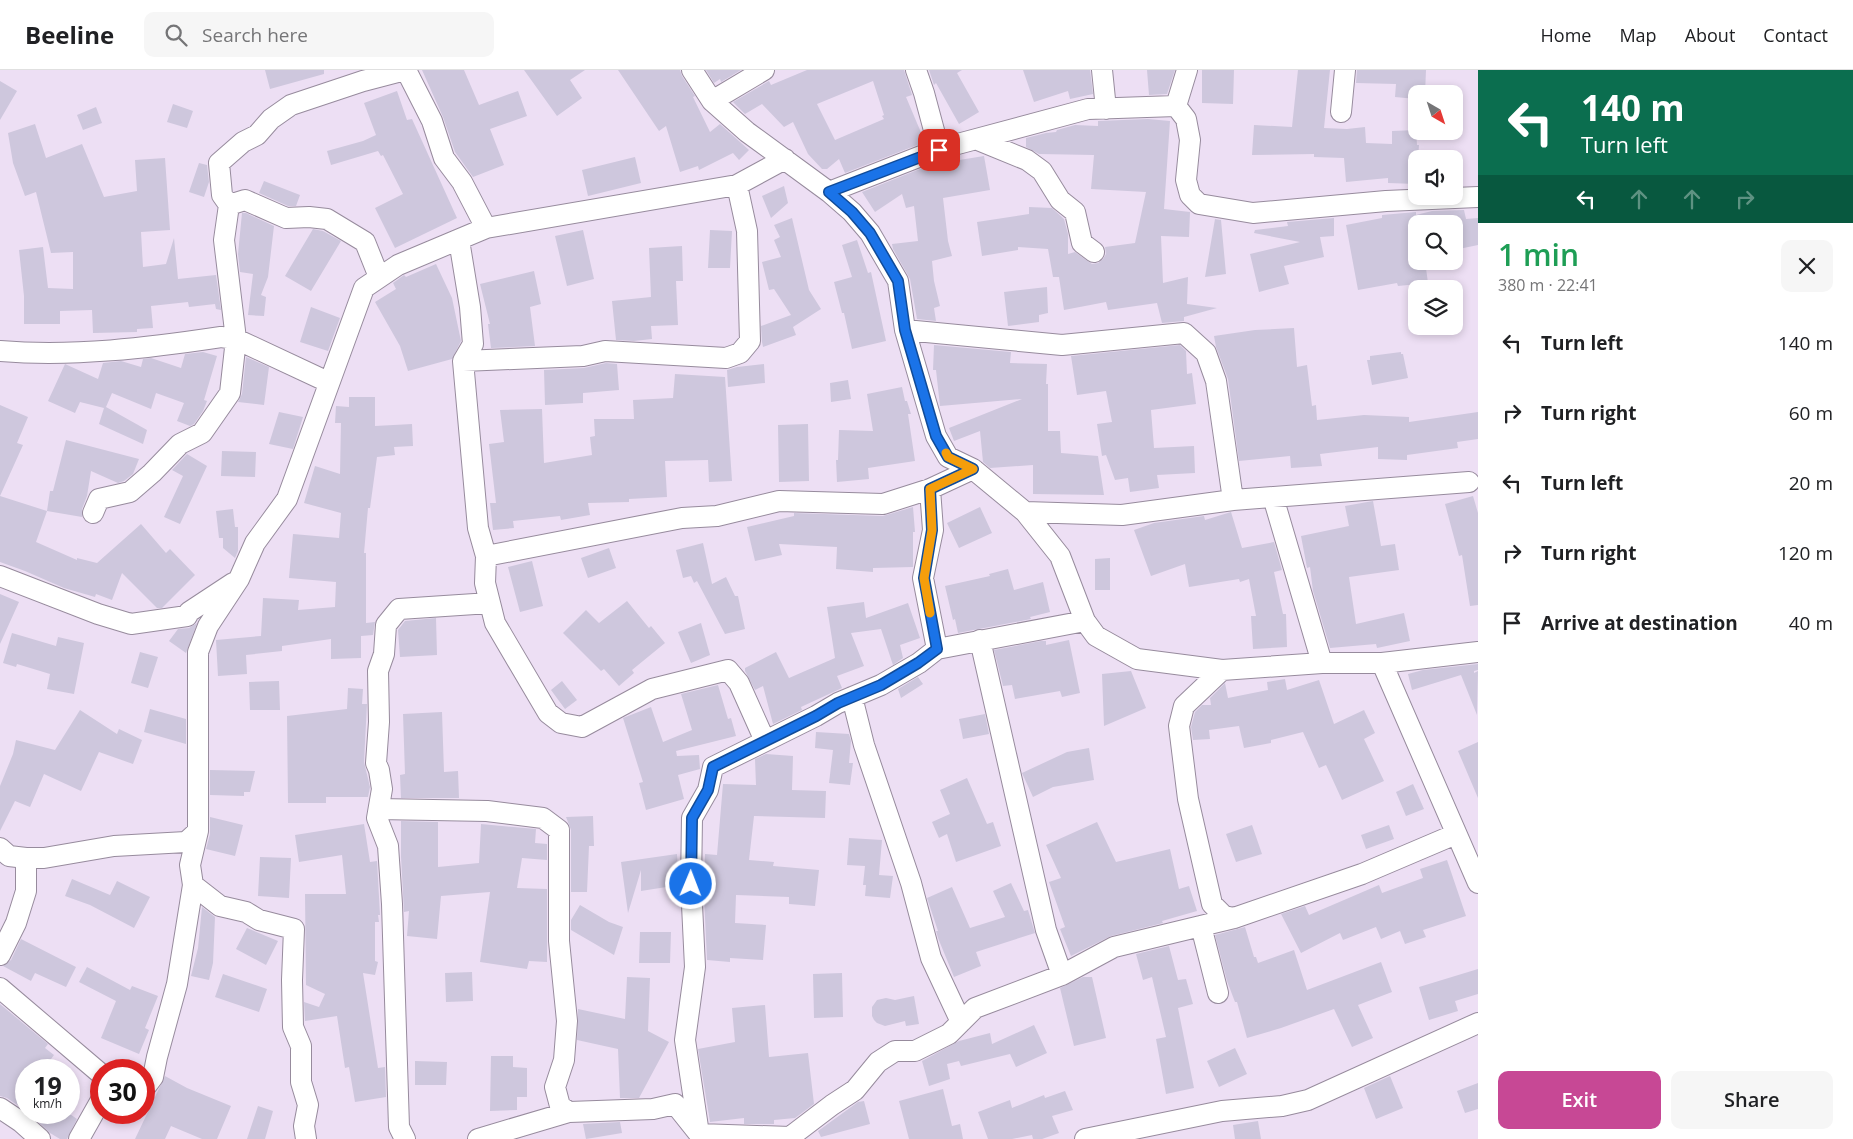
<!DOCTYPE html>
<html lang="en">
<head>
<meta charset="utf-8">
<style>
	:root { --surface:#fff; --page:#f6f6f6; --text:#202124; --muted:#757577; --line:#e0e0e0; --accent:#c74895 }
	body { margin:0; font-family:"Open Sans",sans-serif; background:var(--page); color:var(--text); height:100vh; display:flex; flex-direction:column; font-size:19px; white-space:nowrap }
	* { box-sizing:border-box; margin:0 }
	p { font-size:16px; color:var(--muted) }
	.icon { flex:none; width:28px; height:28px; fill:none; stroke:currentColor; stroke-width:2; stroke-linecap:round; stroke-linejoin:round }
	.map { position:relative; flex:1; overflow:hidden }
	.drawer { display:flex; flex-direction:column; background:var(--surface); width:375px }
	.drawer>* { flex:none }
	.guide { background:#0b6e4f; color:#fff; overflow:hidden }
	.needle { width:32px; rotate:141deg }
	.fabs { position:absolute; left:1408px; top:15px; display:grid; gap:10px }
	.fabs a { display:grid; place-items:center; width:55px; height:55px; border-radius:10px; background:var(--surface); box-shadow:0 2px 8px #0003; font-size:25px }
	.speed { position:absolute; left:15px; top:989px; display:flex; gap:10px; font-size:25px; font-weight:700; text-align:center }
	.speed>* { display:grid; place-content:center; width:65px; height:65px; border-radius:50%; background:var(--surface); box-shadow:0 2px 8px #0003; line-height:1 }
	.speed small { font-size:12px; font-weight:400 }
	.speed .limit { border:8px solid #d22; background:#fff; color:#111 }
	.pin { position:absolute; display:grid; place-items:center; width:42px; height:42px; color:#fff; margin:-21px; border-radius:10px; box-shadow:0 2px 8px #0006 }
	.me { position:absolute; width:55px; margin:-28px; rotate:1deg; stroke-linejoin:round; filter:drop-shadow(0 0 4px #0008) }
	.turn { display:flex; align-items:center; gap:18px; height:105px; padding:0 20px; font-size:22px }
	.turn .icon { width:65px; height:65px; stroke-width:2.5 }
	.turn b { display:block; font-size:35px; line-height:42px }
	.lanes { display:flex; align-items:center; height:48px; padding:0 20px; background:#0003; justify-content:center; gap:25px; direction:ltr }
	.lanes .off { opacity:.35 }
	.round { display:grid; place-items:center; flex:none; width:52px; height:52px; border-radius:10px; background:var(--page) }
	.overview { display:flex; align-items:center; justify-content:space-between; height:85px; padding:0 20px }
	h1 { font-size:30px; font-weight:600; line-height:38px; color:#1e9e55 }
	.primary-button { display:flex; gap:10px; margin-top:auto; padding:10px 20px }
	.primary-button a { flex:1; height:58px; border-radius:10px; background:var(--accent); color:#fff; font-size:20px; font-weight:600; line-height:58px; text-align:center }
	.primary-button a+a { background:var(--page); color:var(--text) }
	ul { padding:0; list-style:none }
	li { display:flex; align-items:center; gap:15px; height:70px; padding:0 20px }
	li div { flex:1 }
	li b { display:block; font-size:19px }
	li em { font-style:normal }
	header { display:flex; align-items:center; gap:30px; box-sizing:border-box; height:70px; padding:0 25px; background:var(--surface); border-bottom:1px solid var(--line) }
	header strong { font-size:24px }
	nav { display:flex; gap:28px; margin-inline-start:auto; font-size:18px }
	.search { width:350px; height:45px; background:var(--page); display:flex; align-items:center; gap:12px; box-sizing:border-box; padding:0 18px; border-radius:10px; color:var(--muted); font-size:19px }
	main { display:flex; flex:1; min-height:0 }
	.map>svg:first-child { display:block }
	.building { fill:#cec7dd; fill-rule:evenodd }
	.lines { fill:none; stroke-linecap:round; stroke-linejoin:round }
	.minor-casing { stroke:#978b9d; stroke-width:22 }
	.minor { stroke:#fff; stroke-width:20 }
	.route-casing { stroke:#114b97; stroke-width:12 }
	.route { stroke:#1a73e8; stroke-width:9 }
	.slow { stroke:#f59e0b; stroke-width:9 }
</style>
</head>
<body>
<header>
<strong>Beeline</strong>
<div class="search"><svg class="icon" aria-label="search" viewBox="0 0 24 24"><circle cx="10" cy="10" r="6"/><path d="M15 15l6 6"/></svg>Search here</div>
<nav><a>Home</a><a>Map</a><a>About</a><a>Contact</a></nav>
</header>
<main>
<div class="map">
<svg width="1478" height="1069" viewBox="0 0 1478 1069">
	<rect width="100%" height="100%" fill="#eddff4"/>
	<path class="building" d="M265,0H324V4L270,19Z
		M422,0H464L479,35L518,21L527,46L490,59L504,95L473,107L455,82L443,47Z
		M524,0H585L570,10L582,28L557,46Z
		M618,0H680L682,6L695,26L693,27L710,62L720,54L749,80L739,90L733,83L699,100L698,96L680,102L666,56L659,61Z
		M706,0H741L721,12L720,9L714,13Z
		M807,0H904L912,25L906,27L925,72L845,103L839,89L827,99H822L808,84L793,52L784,57L762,34L745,44L733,32L769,11L771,15ZM873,11L884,45L882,46L884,49L835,70L817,34Z
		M929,0H962L957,3L979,42L959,54L936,13L934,15Z
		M1023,0H1090L1093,24L1070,29L1068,21L1034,32Z
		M1147,0H1175L1167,24L1149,25Z
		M1202,0H1234L1233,34L1202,33Z
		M1298,0H1330L1324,58L1347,59L1365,57L1366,73L1392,74V61L1416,60L1417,75H1419L1418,89H1416V114L1388,113V108L1346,112L1344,88L1314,87V84L1252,85L1254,55L1292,57Z
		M1357,0H1426L1425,24H1416V29L1395,27L1396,14L1356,13Z
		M0,11L17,21L0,50Z
		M397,21L407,50L412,49L457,148L395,178L375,138L403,124L383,85L381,86L378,81L331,95L327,81L363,71L376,65L364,33Z
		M173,34L193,41L187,58L167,52Z
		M96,37L102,53L83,60L77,45Z
		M1148,49L1170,51L1164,139L1190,142L1189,167L1161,166L1163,213L1188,207L1187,234L1217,238L1184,247V251L1162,253L1157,233L1108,240L1106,232L1064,240L1059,207H1053L1048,179L1018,177V180L982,186L977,152L1029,144V137L1052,138L1064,149L1068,164V184L1075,182L1092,194L1098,193L1103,189L1106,184L1105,177L1135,173L1146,122L1091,119L1094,85L1039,84L1026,77V68L1046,63L1056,62L1057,60L1075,55L1098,56V51Z
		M35,54L46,88L82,74L104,127L137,121L135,90L165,88L170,160L141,162L143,197L166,194L174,168L178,209L216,205L221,240L216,239L215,234L189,237L188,232L151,236L153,258L137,259V262L93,263L92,240L60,241V254H24V226L19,180L43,177L48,218L73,219V182L51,183L36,122L25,126L13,93L8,63Z
		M984,86L990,120L943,128L948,171L952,186L932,191L934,211L940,236L934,238L936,251L917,249L910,209L893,179L892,174L918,171L914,136L906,138L902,124L875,142L862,122L940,91L941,93Z
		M635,87L641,113L588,126L582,100Z
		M199,93L207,95L209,112L204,127L189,122Z
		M264,111L300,125L296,136H288L259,123Z
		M784,116L788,133L771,148L762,126Z
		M1464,140L1466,149L1478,148V175L1454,180V154H1416V191H1425L1428,213L1398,216L1397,213L1358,220L1346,155L1382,148V145L1416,142V145L1432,141Z
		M242,143H246L274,156L268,207L261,225L266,227L264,246L248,245L253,204L240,202L238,184Z
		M792,148L809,220L821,239L793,257L796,265L763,277L762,272L761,256L791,245L774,219L769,220L762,192L781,187L774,170L780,167L774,155Z
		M1334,148V166L1320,167L1324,187L1284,196L1289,214L1259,222L1250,184L1300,172L1254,163L1255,160L1288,156L1287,152Z
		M1215,149L1221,150L1226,204L1205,207Z
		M313,159L323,161L341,171L311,221L285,206Z
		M583,160L594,209L567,216L555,166Z
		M710,160L732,161L730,198H708Z
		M857,170L868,203L871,202L886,271L852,279L844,243H842L834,212L852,207L842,175Z
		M682,176L683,211H676L678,255L651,256L652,269L634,271L616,270L612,231L651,227L649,178Z
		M436,194L452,228L461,271L452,289L408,301L400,276L375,232L396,219L393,213L404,205L406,207Z
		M534,201L541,234L530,237L535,276L491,278L488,254H490L480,214Z
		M1047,217L1048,243L1039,245V252L1008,256L1004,222Z
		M311,237L340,248L328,281L300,272Z
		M1294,258L1297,297L1307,295L1312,336L1316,335L1317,350L1364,345L1409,347V352L1478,342V369L1457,372L1458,378L1407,385V390L1378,389V377L1320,384L1322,396L1291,398L1290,386L1239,391L1228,309L1216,277L1214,266L1255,260Z
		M934,275L1011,282L1010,293L1047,294L1046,314H1048V361H1060L1061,383L1098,386L1104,425L1033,424V395L990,398L983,392L980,361L954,371L949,358L1022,329L940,336L936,300H933Z
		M1180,275L1186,281L1187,304L1192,303L1196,334L1151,340L1154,378L1194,376L1195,403L1157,405L1159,418L1130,422L1128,408L1115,410L1106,385L1102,386L1097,354L1112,352L1106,321L1077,325L1071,286Z
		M203,282L217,286L204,330L207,331L203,341L194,354L190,356L177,351L184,333L156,323L151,339L112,323L106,337L147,360L143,374L99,354L104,338L80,332L75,343L48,331L65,294L98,309L103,293L121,291L141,297L143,289L151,288L181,298L185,284Z
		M1401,282V284H1403L1408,308L1372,315L1367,290H1370V286Z
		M246,287L269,297L264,335L238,332L242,324Z
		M606,293L617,294L619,320L583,323V333L545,335L544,300L584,298Z
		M764,294L765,313L728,317L727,300L737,297Z
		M675,304L725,307L732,411L709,412L708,390L665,391L667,427L629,429V432L588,433L590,445L561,450L560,446L513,451L514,458L493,460L490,433H496L489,374L504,372L500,340L542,339L544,393L592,385L590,367L595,366L594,349H634L633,330L673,328Z
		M848,310L851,329L831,332L830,313Z
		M902,317L905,331H907L911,344H908L915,391L868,398L869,409L837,412L836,390H838L839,360L873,361L867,324Z
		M349,327H375V356L412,354L413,376L394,377L395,385L377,387L370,438H368L364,483H366V553L375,552L373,565L361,566V588L331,589V569L282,576V581L246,585L247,604L218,606L216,570L261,566L263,528L299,530L298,540L335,537L336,512L289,508L293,464L339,468L341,443L304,433L315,396L340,404L341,353H335L336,336L349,337Z
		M0,335L28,347L17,373L23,375L0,426L47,441L36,472L77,490V488L97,493L141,454L166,483L170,479L195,505L162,538H157L122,503L112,530L96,524L95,527L64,518L25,501L0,492Z
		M279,342L303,347L293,379L269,374Z
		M808,354L809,411L779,412L778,355Z
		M66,370L139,389L133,404L124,411L118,413L91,401L87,426L82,439V447L47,441L50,421H53Z
		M222,381L256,382L255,407L221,406Z
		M187,384L207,396L180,454L164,447L183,406L172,400Z
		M1473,426L1478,443V535L1470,536L1462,485L1459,486L1445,434Z
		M1373,431L1381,476L1395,474L1399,500L1349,507L1356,554L1404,543L1410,571L1377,578L1376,574L1330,578L1313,521L1310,497L1307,498L1301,466L1349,456L1345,436Z
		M913,437L915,462H913V497L873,498V502L836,499L837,477L779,474L782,485L755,491L747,457L794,446V443L883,446Z
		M980,437L992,463L959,478L947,453Z
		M233,439L235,457H238V481L235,488L223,478V468H219L216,441Z
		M1231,442L1242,478L1274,472L1282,500L1274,502L1283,544H1286L1287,577L1253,579L1251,546H1256L1249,509L1240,512L1239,509L1189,517L1185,494L1151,506L1134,460L1154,453L1204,446L1205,450Z
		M703,473L712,514L726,507L735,526H738L745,559L725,564L697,511L694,513L691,506L683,508L676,480Z
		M609,478L616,498L588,508L581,488Z
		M1110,488V520H1095V489Z
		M532,491L543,536L520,542L508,497Z
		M1008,499L1014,520L1043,512L1050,542L1030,547L1031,549L958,563L955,549L953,550L945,516L990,506L989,504Z
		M0,524L19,532L0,574Z
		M627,531L649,558L651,556L665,573L632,600L634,603L619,616L604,599L601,601L563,563L586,540L599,553Z
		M864,532L866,548L908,533L920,568L900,575L903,588L893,595L881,559L851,563L864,596L837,606L842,618L801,637L802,640L773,654L763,616L755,620L745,601V598L776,582L789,608L835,588L827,537Z
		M436,548L437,585L400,587L398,560L405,551Z
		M197,553L186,583L169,571L178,559L189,558Z
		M701,553L710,585L691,593L678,562Z
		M12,563L56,576L58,567L84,573L74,624L47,619L50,604L17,594L16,597L3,593Z
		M1069,570L1080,623L1062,627L1060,621L1015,629L1012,615L1003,616L994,580L1041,571H1046V575Z
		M140,582L158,587L148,618L131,613Z
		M1478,594V600L1474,601V603L1478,601L1477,645L1461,605L1412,620L1408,604L1423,600Z
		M1131,601L1146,638L1104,656L1102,604Z
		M918,607L923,614L901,628L898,619Z
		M1285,609L1287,620L1319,610L1334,654L1364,640L1375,663L1364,669L1384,711L1342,730L1326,695L1319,698L1303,662L1271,670V673L1244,678L1239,656L1209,660L1210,669L1193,670L1191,657L1195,642L1202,635H1211L1210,628L1225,613L1228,628L1268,620L1267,612Z
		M279,611L280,640H250L249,612Z
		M562,611L577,630L565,639L551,620Z
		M718,615L728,649L731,648L736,666L676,681L677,686L699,685L700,699L678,705L684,729L646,740L639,713L643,712L623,648L651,637L663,672L692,660L681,624Z
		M348,618L363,619L362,634H367L364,692L370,717L368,727H326V733H288L287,646L347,639Z
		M150,639L186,649V674L144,662Z
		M80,640L117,664L119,659L142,670L133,694L99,682L81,721L44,704L30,737L15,731L0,761V716L13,684L16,670L55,680Z
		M442,642L444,702L458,701L459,728H401L400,705L405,704L403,644Z
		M985,644L989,664L963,669L959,649Z
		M816,662L849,664L851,671L849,693H853L850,715L829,713L833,680L815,678Z
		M1478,672V728L1458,681Z
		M1089,678L1094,710L1053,717L1033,727L1022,703L1067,682Z
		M766,684L793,686L792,720L826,721L825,748L754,746L749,790L774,792L773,796L819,800L815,836L789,834V827L736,825L735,853L766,855L763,890L730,888V892L707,890L704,827L705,784L717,785L723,714L756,715L755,689Z
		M210,700L255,701L250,722H244V726L210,725Z
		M967,708L987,754L993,752L1001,776L956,792L947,764L939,768L932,752L950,744L940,720Z
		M1413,714L1424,739L1406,746L1396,722Z
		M593,746L594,776H589L587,822H571V760L566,747Z
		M210,747L243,755L235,786L206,779L210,764Z
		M401,751L438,752V797L479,793L481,754L536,759L535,773L547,774V790L522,788L517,818L547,819V892L529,891L527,899L480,892L490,822L441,826L437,869L407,866L409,841L404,842L401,787Z
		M1097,752L1116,792L1170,779L1179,819L1189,816L1197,841L1162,851L1163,853L1111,866L1071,886L1060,859L1065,857L1049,812L1061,808L1046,775Z
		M364,754L370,792L377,791L380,845H378L379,852H375V891L378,892L375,905L363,903L378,998L385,997L386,1027L355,1032L349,997L345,998L337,946L305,951L304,932L319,937L325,924L306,915L305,824H346L342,785L299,792L295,765Z
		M1252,755L1262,784L1236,792L1226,764Z
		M1389,755L1394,769L1366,779L1361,765Z
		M849,768L882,770L879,805L893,806L890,828L865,826L866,815H863L865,796L847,795Z
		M677,784L679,815L641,821V800L628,843L621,792Z
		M260,787L291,788L289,828L258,826Z
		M1447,790L1466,846L1423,860L1426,867L1405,874L1400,861L1381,869L1376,857L1343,870L1340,863L1301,883L1281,844L1305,836L1309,845L1379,815L1382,823L1423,808L1420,799Z
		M72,809L110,825L117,811L150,827L134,858L90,835L65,826Z
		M1011,813L1024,841L1028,840L1035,863L976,882L981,896L954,907L938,868L936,861H938L927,828L952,817L970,858L1005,847L993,821Z
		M580,835L609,852L623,857L614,885L571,860V850Z
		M202,837L215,847L213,893L209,910L191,906L198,878Z
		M1245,857L1254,887H1256L1258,893L1294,880L1307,920L1381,892L1392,922L1358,935L1373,968L1352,977L1334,939L1281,958L1247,968L1237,932H1235L1227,911L1215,865Z
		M247,858L278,871L266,895L236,879Z
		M640,862H671L670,893H639Z
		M21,869L76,897L66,917L35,903L31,911L3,896L11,890Z
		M1169,876L1178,910L1186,909L1193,934L1178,938L1194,1018L1166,1024L1156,969L1166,967L1152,907L1143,910L1136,884Z
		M87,897L130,920L132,916L158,926L145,958L149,960L139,984L101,968L116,931L79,912Z
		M1478,899V924L1455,931L1458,941L1429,950L1419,917Z
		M472,902L473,931L446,932L445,903Z
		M842,903L843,947L814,948L813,904Z
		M223,904L267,919L259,942L215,927Z
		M627,907L650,908L648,961L669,972L639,1028H620L618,979L577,970L578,939L625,949Z
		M1083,907H1092L1106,968L1074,976L1060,918Z
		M914,926L919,954L906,956L905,951L885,956L877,953L874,950L872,946V937L877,930L886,928L895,930Z
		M0,934L48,974L45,978L54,985L43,1000H26V1041L7,1028L0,1026Z
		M765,935L769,987L808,983L814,1034L795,1048L774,1050V1054H744V1048L710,1052L698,979L735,972L732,938Z
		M1034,955L1047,983L1016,997L1010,984L961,996L959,991L947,994L950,1009L929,1016L922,991L959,971L990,963L992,974Z
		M1235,978L1247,1004L1219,1017L1207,991Z
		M491,986H513V997L527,998V1027H517V1040L490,1041Z
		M415,991L447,992L446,1015H415Z
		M165,1006L187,1018L231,1036L217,1069H202L171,1056L165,1069H135Z
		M1390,1006L1403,1038L1376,1049L1364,1018Z
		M1478,1013V1039L1465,1043L1457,1021Z
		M943,1019L952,1056L960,1054L963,1069H909L899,1031Z
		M1065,1021L1073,1040L1052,1046L1059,1063L1042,1069H1033L1032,1065L1012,1069H988L978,1042L1010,1030L1012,1038L1044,1025L1045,1028Z
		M864,1031L870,1054L821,1067L818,1061L858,1032Z
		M258,1036L273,1041L265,1069H247Z
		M28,1042H67L77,1049L67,1069H60L50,1063Z
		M1258,1051L1261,1069H1235L1233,1055Z
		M620,1052L622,1063L586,1069L583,1054Z"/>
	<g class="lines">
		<defs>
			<path id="minor" d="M406,0L432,51L444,88L462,112L486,158
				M692,0L712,31L747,62L829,122L852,142L870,163L898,211L905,260L936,366L948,387L973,399L1025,442L1060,486L1085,551L1096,566L1137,589L1222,600L1322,593H1382L1478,582
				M916,0L924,23L939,79
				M1102,0L1106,39
				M712,31L764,0
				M1176,36L1187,0
				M1341,42L1345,0
				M978,70L1027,90L1042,101L1060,130L1075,142L1082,173L1094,182
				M829,122L939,79L1088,39L1176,36L1186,49L1190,70L1186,110L1190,125L1199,134L1253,143L1386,131L1478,127
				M229,135L245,130L286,148L309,147L327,149L365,172L379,207
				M459,170L470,237L473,274L463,291L478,458L486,486L485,513L495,553L548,643L561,653L582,657L652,619L728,600L739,613L765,671
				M905,260L1062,275L1184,263L1206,283L1216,311L1233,430
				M0,281C74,287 148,278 221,267L236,269L328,312
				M463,291L583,286L605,281L726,288L740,283L750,271L747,161L737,115
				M930,419L933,460L923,508L937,579
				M1273,427L1322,593
				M1025,442L1122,445L1233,430L1469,412
				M93,443L99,429L130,422L152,403L180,374L202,363L230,323L236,269L224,170L229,135L222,125L219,93L243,72L257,65L271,49L291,35L363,11L405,0
				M486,486L682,448L717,446L779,431L883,434L930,419L973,399
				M0,506L98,544L131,554L187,546L189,542L233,513
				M980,570L1046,860L1062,905
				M1382,593L1478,813
				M1222,600L1184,636L1179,656L1188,729L1212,834L1224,846L1234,848
				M852,627L864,675L911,813L931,888L961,952
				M379,739L487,741L543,748L559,760V871L567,951L564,990L555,1017L560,1036L569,1042
				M0,778L9,786L26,788H44L114,776L186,772L198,761
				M193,815L220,836L246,842L259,850L294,859L292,910L293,957L301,976V1012L308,1035L304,1056L306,1069
				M1201,856L1218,923
				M0,885L16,853L26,821V788
				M0,918L101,1004
				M144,1019L153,1007L157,987L177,914L193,815L190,795L198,761V582L208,556L239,509L255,473L287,429L364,218L398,195L486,158L737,115L785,89
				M0,1038L21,1052L40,1069
				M699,1064L685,970L695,897L691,814L692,748L708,720L713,697L816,646L838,633L881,615L919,593L937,579L1085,551
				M79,1069L101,1030
				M405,1069L399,1057L392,834L388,776L377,748L382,719L379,700L376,693L379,652L378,601L384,584L386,555L399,539L490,533
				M478,1069L569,1042L653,1039L675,1034L699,1064L790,1067L832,1035L855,1020L878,992L895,981H915L949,964L975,938L1062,905L1114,877L1234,848L1362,804L1456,764
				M1085,1069L1222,1041L1282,1036L1308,1030L1478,953"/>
		</defs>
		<use href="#minor" class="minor-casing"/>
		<use href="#minor" class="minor"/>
	</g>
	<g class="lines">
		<defs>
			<path id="route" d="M691,814L692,748L708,720L713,697L816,646L838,633L881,615L918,593L937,579L924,508L932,460L930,419L973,399L948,387L936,366L905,260L898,211L870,163L852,142L829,122L939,80"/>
		</defs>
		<use href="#route" class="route-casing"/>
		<use href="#route" class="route"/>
		<path class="slow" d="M930,543L924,508L932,460L930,419L973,399L948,387L946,383"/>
	</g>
</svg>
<div class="fabs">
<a><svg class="needle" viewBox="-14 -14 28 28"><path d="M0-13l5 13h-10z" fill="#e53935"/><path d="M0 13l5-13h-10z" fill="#757577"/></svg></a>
<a><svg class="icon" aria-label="sound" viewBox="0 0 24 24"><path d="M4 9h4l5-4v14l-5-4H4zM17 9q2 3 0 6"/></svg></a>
<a><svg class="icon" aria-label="search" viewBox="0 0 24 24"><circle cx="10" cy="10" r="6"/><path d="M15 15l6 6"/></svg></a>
<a><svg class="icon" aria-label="layers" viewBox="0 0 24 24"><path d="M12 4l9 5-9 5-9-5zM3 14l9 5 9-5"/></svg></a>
</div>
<div class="speed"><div>19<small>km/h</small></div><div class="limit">30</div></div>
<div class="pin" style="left:939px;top:80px;background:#d93025"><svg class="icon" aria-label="arrive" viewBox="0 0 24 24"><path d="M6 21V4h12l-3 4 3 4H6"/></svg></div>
<svg class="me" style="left:691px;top:814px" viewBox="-20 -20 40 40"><circle r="17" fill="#1a73e8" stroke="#fff" stroke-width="3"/><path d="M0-11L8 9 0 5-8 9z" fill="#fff"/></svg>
</div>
<section class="drawer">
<div class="guide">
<div class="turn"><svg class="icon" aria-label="left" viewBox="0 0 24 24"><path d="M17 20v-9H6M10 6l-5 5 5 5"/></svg><div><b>140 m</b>Turn left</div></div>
<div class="lanes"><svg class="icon" aria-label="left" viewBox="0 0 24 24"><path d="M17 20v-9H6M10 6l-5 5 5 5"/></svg><svg class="icon off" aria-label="ahead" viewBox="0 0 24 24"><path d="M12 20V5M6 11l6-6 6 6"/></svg><svg class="icon off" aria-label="ahead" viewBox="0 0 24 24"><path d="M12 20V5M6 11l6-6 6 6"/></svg><svg class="icon off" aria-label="right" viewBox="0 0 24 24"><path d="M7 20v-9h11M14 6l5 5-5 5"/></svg></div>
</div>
<div class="overview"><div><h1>1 min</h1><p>380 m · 22:41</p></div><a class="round"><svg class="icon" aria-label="close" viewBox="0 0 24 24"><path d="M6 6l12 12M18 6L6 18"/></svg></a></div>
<ul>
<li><svg class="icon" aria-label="left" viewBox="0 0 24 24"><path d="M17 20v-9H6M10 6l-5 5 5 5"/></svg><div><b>Turn left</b></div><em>140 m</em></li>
<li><svg class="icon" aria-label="right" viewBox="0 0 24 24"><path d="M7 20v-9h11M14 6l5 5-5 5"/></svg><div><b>Turn right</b></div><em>60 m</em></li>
<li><svg class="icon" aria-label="left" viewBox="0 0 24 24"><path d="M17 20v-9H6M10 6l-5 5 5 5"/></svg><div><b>Turn left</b></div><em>20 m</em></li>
<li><svg class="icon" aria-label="right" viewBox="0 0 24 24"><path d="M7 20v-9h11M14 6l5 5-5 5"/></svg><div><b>Turn right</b></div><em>120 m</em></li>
<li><svg class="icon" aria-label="arrive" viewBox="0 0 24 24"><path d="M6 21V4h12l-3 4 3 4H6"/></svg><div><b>Arrive at destination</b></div><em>40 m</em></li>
</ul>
<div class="primary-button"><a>Exit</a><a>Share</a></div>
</section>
</main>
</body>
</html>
